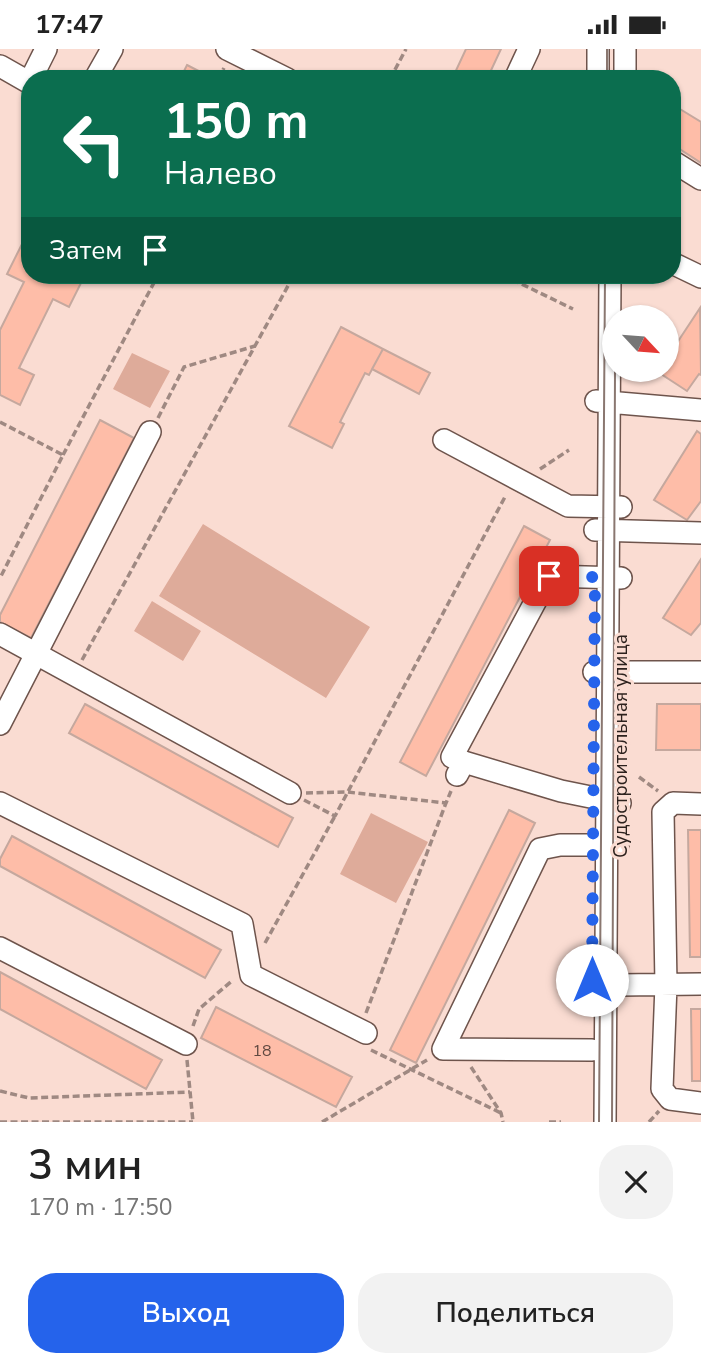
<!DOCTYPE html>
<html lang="ru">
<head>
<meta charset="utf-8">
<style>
	:root { --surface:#fff; --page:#f2f2f2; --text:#222; --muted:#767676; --accent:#2563eb }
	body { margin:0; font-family:"Nunito Sans",sans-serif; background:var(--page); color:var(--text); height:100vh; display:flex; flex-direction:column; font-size:26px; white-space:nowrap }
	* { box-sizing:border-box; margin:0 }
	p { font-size:23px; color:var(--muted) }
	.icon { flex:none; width:38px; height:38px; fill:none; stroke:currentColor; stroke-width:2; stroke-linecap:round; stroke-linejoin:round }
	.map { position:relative; height:1073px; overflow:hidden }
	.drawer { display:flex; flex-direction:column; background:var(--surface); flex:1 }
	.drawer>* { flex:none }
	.top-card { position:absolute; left:21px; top:21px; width:660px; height:214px; border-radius:28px; box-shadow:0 2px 5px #0004; background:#0b6e4f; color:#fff; overflow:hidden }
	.needle { width:46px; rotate:116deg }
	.buttons { position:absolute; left:602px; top:256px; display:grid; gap:14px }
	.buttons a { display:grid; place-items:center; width:77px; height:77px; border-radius:50%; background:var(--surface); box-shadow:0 2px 5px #0004; font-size:35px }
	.pin { position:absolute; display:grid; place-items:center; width:60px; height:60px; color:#fff; margin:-30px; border-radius:14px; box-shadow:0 4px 10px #0006 }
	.me { position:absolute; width:77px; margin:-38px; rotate:0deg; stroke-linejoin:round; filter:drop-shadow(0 0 5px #0008) }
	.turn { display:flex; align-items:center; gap:24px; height:147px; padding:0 28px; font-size:32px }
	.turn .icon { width:91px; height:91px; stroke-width:2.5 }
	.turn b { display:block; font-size:49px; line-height:60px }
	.then { display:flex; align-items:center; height:66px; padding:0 28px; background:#0003; gap:14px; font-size:26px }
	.round { display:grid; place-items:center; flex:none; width:74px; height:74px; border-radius:28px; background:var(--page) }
	.overview { display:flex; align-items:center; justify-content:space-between; height:119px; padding:0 28px }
	h1 { font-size:42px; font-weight:600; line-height:52px }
	.action { display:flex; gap:14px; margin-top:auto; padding:14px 28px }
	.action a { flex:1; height:80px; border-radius:28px; background:var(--accent); color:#fff; font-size:28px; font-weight:600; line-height:80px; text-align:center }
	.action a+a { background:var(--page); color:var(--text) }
	.status { display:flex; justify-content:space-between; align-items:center; height:49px; padding:0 35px; background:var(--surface); direction:ltr }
	.status svg { height:19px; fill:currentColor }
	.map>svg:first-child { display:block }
	.green { fill:#deab9a }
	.building { fill:#febda8; stroke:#c5a89e; stroke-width:2 }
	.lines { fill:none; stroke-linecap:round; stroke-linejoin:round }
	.minor-casing { stroke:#6e544c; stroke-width:24 }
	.path { stroke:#9f8982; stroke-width:3.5; stroke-dasharray:7 3.5; stroke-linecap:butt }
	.minor { stroke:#fff; stroke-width:21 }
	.tram { stroke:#8a7770; stroke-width:2 }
	.route { stroke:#2563eb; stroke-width:12; stroke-dasharray:0 21.6 }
	.labels { text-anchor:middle; stroke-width:6; stroke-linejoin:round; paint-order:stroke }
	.number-label { font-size:16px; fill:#604840 }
	.street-label { font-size:19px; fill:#2c211d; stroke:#fadcd2 }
</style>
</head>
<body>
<div class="status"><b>17:47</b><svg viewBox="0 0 49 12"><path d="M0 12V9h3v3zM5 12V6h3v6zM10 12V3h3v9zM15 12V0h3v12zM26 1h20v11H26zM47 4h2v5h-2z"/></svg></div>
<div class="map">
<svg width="701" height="1073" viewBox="0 0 701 1073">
	<rect width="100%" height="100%" fill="#fadcd2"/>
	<path class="green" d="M132,304L170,322L150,359L113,340Z
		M203,475L370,578L326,649L159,547Z
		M152,552L201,582L183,612L134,582Z
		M371,764L428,793L396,854L340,825Z"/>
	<path class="building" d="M466,0H501L487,30H452Z
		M187,16L214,30H180Z
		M675,57L701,73V114L672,95V62Z
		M23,193L30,196V226H85L69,258L53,250L19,319L34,326L20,356L0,346V281L24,233L7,225Z
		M700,259L701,326L699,325L687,342L658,323L667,320V309Z
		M341,278L383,300L369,326L365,324L340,373L344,375L332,399L289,377Z
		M383,300L430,324L419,345L372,320Z
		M100,371L134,389L31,589L0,573V566Z
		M697,382L701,385V452L687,471L654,451Z
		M524,477L550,491L426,727L400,713Z
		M701,510V574L691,586L663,569Z
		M85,655L293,769L278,798L69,684Z
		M657,655H701V701H656Z
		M509,761L535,774L416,1014L390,1001Z
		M688,781H701V908H690Z
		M12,787L221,901L205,929L0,817V810Z
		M0,923L162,1011L146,1040L0,960Z
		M216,958L352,1028L336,1058L201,989Z
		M691,960H701V1032H692Z"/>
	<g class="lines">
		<defs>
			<path id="minor" d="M227,0L287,30
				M0,17L30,34
				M31,30L46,0
				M95,30L112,0
				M515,30L529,0
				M598,30V0
				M625,30V0
				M672,112L701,130
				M672,214L701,228
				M596,352L701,361
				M444,391L568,457L621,458
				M595,481L701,484
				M0,585L290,744
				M594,623H701
				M0,675L150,383
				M464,713L561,742L620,754
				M457,726L464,713L452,708L549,527L621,529
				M0,754L242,875L251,926L366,984
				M701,755L673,754L663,763L666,936L662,1040L670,1050L701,1054
				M0,899L186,995
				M619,936L701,935
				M592,1001L443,1000L540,800L560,796H618
				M605,1073L610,226"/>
		</defs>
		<use href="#minor" class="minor-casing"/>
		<path class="path" d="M218,30L224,19
			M390,30L406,0
			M503,226L573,260
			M158,369L184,318L255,297
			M0,373L63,406L0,529
			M63,406L158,226
			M540,420L569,401
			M82,611L294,226
			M639,728L658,742
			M306,744L347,743L446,754L451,742
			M304,751L335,767L506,446
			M265,894L335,767
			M366,964L446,754
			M193,977L199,960L233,931
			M371,1001L501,1064
			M187,1011L193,1073
			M471,1018L501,1064L503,1073
			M0,1042L29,1049L190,1043
			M0,1073H193
			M322,1073L427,1011
			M549,1073H561
			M649,1073L659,1062"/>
		<use href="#minor" class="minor"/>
		<path class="tram" d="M607,30V0
			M599,1073L605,226
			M612,1073L615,320"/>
	</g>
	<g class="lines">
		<path class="route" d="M549,527L595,528L592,931"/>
	</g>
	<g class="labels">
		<g class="number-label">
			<text x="262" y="1007">18</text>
		</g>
		<g class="street-label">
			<text transform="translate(620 697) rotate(-90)" y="7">Судостроительная улица</text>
		</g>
	</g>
</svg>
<div class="buttons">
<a><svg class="needle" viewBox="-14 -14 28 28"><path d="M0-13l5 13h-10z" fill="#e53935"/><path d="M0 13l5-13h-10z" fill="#767676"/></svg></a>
</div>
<div class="pin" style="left:549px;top:527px;background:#d93025"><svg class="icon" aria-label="arrive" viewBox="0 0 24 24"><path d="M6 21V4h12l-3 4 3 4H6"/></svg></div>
<svg class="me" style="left:592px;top:931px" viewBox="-20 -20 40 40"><circle r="19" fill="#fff"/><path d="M0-13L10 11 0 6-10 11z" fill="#2563eb"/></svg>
<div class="top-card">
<div class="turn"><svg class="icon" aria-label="left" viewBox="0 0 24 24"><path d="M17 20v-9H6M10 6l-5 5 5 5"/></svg><div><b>150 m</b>Налево</div></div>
<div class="then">Затем<svg class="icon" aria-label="arrive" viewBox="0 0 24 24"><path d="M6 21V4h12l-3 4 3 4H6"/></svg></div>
</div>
</div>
<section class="drawer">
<div class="overview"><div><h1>3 мин</h1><p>170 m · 17:50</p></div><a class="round"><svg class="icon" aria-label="close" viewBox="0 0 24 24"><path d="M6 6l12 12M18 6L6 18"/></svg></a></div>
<div class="action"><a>Выход</a><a>Поделиться</a></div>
</section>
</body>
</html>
